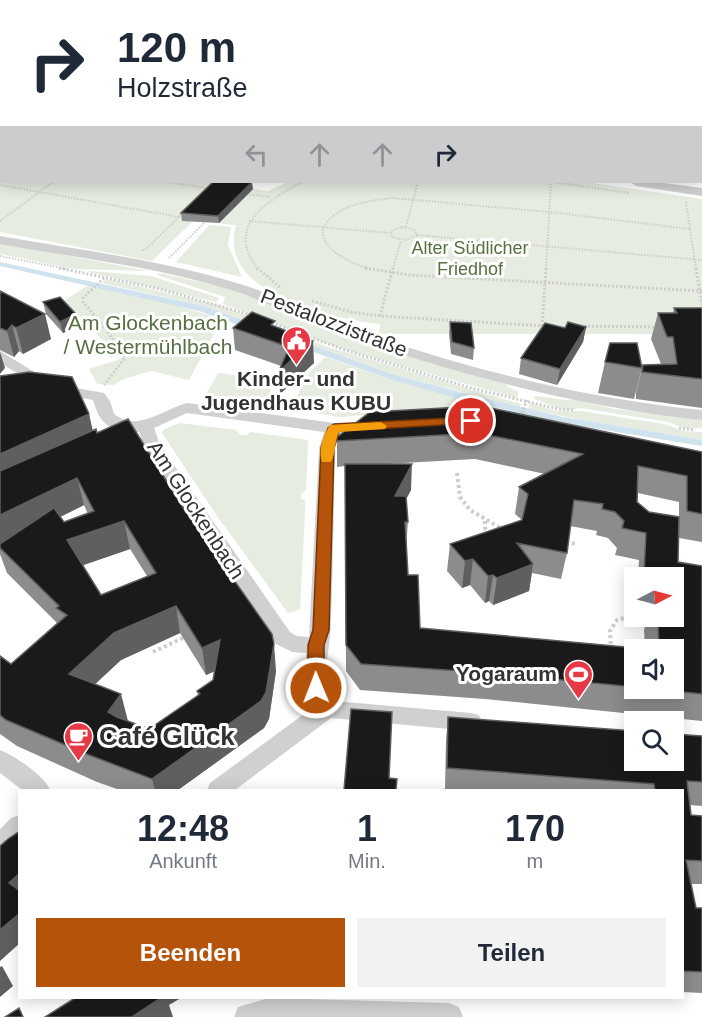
<!DOCTYPE html>
<html lang="de">
<head>
<meta charset="utf-8">
<style>
	:root { --surface:#fff; --page:#f2f2f3; --text:#1f2937; --muted:#747a83; --accent:#b45309 }
	body { margin:0; font-family:Arial,sans-serif; background:var(--page); color:var(--text); height:100vh; display:flex; flex-direction:column; font-size:22px; white-space:nowrap }
	* { box-sizing:border-box; margin:0 }
	p { font-size:20px; color:var(--muted) }
	.icon { flex:none; width:33px; height:33px; fill:none; stroke:currentColor; stroke-width:2; stroke-linecap:round; stroke-linejoin:round }
	.map { position:relative; flex:1; overflow:hidden }
	.details { position:absolute; left:18px; top:789px; width:666px; height:210px; display:flex; flex-direction:column; background:var(--surface); border-radius:0px; box-shadow:0 3px 15px #0003 }
	.details>* { flex:none }
	.top-card { position:absolute; left:0px; top:0px; width:702px; height:183px; box-shadow:0 3px 15px #0003; background:#fff; color:var(--text); overflow:hidden }
	.needle { width:39px; rotate:84deg }
	.controls { position:absolute; left:624px; top:567px; display:grid; gap:12px }
	.controls a { display:grid; place-items:center; width:60px; height:60px; border-radius:0px; background:var(--surface); box-shadow:0 3px 15px #0003; font-size:30px }
	.pin { position:absolute; display:grid; place-items:center; width:51px; height:51px; color:#fff; margin:-26px; border:3px solid #fff; border-radius:50%; box-shadow:0 2px 6px #0007 }
	.me { position:absolute; width:66px; margin:-33px; rotate:359deg; stroke-linejoin:round; filter:drop-shadow(0 0 4px #0008) }
	.turn { display:flex; align-items:center; gap:21px; height:126px; padding:0 18px; font-size:27px }
	.turn .icon { width:78px; height:78px; stroke-width:2.5 }
	.turn b { display:block; font-size:42px; line-height:51px }
	.lanes { display:flex; align-items:center; height:57px; padding:0 18px; background:#0003; justify-content:center; gap:30px; direction:ltr }
	.lanes .off { opacity:.35 }
	.eta { display:flex; justify-content:space-evenly; align-items:center; height:102px; text-align:center }
	.eta b { font-size:36px; font-weight:800; line-height:42px }
	.action { display:flex; gap:12px; margin-top:auto; padding:12px 18px }
	.action a { flex:1; height:69px; border-radius:0px; background:var(--accent); color:#fff; font-size:24px; font-weight:800; line-height:69px; text-align:center }
	.action a+a { background:var(--page); color:var(--text) }
	.map>svg:first-child { display:block }
	.green { fill:#e6ecdf }
	.water { fill:#cfe2ee }
	.lines { fill:none; stroke-linecap:round; stroke-linejoin:round }
	.path-far2 { stroke:#cdcdcd; stroke-width:2; stroke-dasharray:1.5 1.5; stroke-linecap:butt }
	.path-far1 { stroke:#cdcdcd; stroke-width:3; stroke-dasharray:2 2; stroke-linecap:butt }
	.path { stroke:#cdcdcd; stroke-width:4; stroke-dasharray:3 3; stroke-linecap:butt }
	.street { fill:#d0d0d0; fill-rule:evenodd }
	.secondary { fill:#bdbdbd; fill-rule:evenodd }
	.wall { fill:#8c8c8c; fill-rule:evenodd }
	.shaded-wall { fill:#5f5f5f }
	.building { fill:#1a1a1a; stroke:#5f5f5f; stroke-width:1.5; fill-rule:evenodd }
	.route { fill:#b45309; stroke:#753606; stroke-width:1.5 }
	.slow { fill:#f59e0b }
	.labels { text-anchor:middle; stroke-width:6; stroke-linejoin:round; paint-order:stroke }
	.far-park-label { font-size:18px; fill:#56703f; stroke:#fff }
	.park-label { font-size:21px; fill:#56703f; stroke:#fff }
	.street-label { font-size:21px; fill:#333; stroke:#fff }
	.poi-label { font-size:21px; font-weight:bold; fill:#333; stroke:#fff }
	.near-poi-label { font-size:26px; font-weight:bold; fill:#333; stroke:#fff; text-anchor:start }
</style>
</head>
<body>
<div class="map">
<svg width="702" height="1017" viewBox="0 0 702 1017">
	<rect width="100%" height="100%" fill="#fff"/>
	<path class="green" d="M0,103L2,182H233L230,185L268,191L288,182H585L702,199V334H379L380,324C333,319 216,294 236,225L214,223L219,213V196L152,261L0,232Z
		M209,225L231,227L228,245L242,277L176,262Z
		M0,243L149,271L74,269L0,254Z
		M90,271L151,276L219,298L216,302L88,272Z
		M159,273L224,287L504,381L508,387L519,392L516,398L340,348L223,304L225,297L157,275Z
		M107,279L222,306L328,347L521,404L520,407L516,406L392,374L204,306L102,283Z
		M88,285L161,301L222,319L189,380L151,371L124,379L113,385L97,384L89,369L121,359L64,301Z
		M325,357L389,379L518,413L515,419L381,414L340,417L310,412L314,404L295,401L308,374Z
		M218,373L274,380L266,403L205,396Z
		M535,396L567,400L574,399L615,409L702,419V428L687,429L668,422L581,408L567,410L554,407L534,399Z
		M530,403L556,411H581L664,424L684,431L702,432V440L625,429L528,409Z
		M180,423L236,430L240,435H246L251,432L308,440L306,490L301,494V499L305,500V512L300,609L288,613L217,516L162,433L164,429Z"/>
	<path class="water" d="M0,262L204,306L392,374L460,392L563,417L702,440V446L562,423L456,398L389,379L199,311L0,266Z"/>
	<g class="lines">
		<path class="path-far2" d="M168,182L211,189
			M553,182L629,193
			M0,185L179,217
			M247,194L270,197
			M686,202L696,269
			M0,221L53,182
			M249,221L390,233
			M402,227L414,230L417,235L405,240L392,237L391,231Z
			M406,227L418,182
			M417,235L702,260
			M142,250L146,249L183,213
			M0,256L67,269
			M169,258L208,219
			M258,269C224,227 267,200 303,182
			M371,269C342,262 297,235 342,210C357,202 376,200 393,198L549,212L690,229
			M393,269L401,240
			M546,269L551,182"/>
		<path class="path-far1" d="M59,268L160,289L254,316
			M257,268L280,287
			M365,268L409,275L702,291
			M696,268L702,305
			M104,278L83,298V302L106,329L125,358L104,385
			M312,301L351,312L380,316L545,326
			M380,316L393,268
			M272,323L345,350L475,389L558,409L575,410
			M542,326L546,268
			M580,326L659,327
			M521,417L527,399
			M679,428L695,430"/>
		<path class="path" d="M457,473L460,497L470,510L504,530
			M485,521V528L490,535
			M566,542L576,544
			M639,616L649,619
			M611,650L610,631L617,620L634,615
			M153,652L187,636"/>
		<path class="street" d="M630,182H656L702,188V196L636,186Z
			M0,236C80,250 162,260 240,284C275,294 307,314 341,325C457,366 579,398 702,410V420C576,407 452,372 332,332C298,321 266,300 231,290C157,267 77,258 0,244Z
			M0,351L54,384L104,393L110,401L114,414C138,433 163,409 187,403L334,423H379L381,427L373,432L341,433L335,448C334,505 333,562 331,619C331,652 320,667 334,701L471,713L479,715L482,722L479,729L471,731L331,718L235,790H207L210,783L315,706L306,680V653L292,652L276,644L182,505L144,445L139,432C124,434 105,429 98,414C96,410 95,405 93,400L49,392L0,363ZM187,413L324,432L319,448L309,637L296,636L290,632L160,445L154,428Z
			M0,750C14,755 46,777 50,790H22L0,773Z
			M20,815V843L9,853L0,856V829L11,818Z
			M269,998L449,1003L459,1007L463,1017H234L238,1007Z"/>
		<path class="secondary" d="M0,83H2L0,92Z"/>
	</g>
	<path class="wall" d="M0,0H702V176H700V2H2V50L0,45Z
		M253,189L219,223L182,221L181,213Z
		M0,291L51,339L23,354L19,351L14,357L0,350Z
		M43,302L76,314L78,326L63,333L46,314Z
		M674,308H702V408L636,399V392L643,365L666,364H661L651,339L658,313H673Z
		M450,322L474,348L473,360L451,354L449,334Z
		M275,327L314,363L280,394L281,366L235,350L233,328Z
		M586,327L583,342L557,385L519,374L521,358L565,328Z
		M605,362L642,368L634,399L598,393Z
		M0,376L89,414L92,430L97,433L276,671L269,719L264,728L178,790H120L97,782L17,746L0,734V656L11,664L57,623L7,573L0,554ZM84,505L88,514L64,522L60,517ZM130,549L147,576L101,595L83,565ZM180,633L206,675L215,671L213,680L197,691L198,696L149,729L128,721L95,684L121,660Z
		M370,412L702,452V542L679,538V502L638,493L637,502L678,562L702,566V721L485,699L360,690L346,671L345,466L337,467V437ZM475,459L545,474L519,487L515,514L522,520L450,544L447,571L462,588L470,585L485,603L489,601L493,605L529,591L532,573L561,579L567,553L570,526L597,531L596,535L608,538L617,548L615,555L639,560L638,578H674V616H648L644,630L645,647L650,649L420,628L408,575L406,546L408,522L406,499L411,490L385,464ZM634,650L674,688H634Z
		M448,717L702,736V806L690,805L691,815L702,816V884H690L696,908H702V993L682,992V790H445L446,741Z"/>
	<path class="shaded-wall" d="M252,182L253,189L219,223L218,216Z
		M45,314L51,339L23,354L16,328Z
		M76,314L78,326L63,333L60,322Z
		M12,325L19,351L14,357L7,331Z
		M586,327L583,342L557,385L560,369Z
		M313,341L314,363L280,394L279,371Z
		M0,352L5,368L0,374Z
		M89,414L95,440L0,486V454Z
		M412,464L411,490L394,522L395,496Z
		M77,478L84,505L0,547V515Z
		M124,521L130,549L75,568L67,540Z
		M473,559L470,585L462,588L465,561Z
		M533,564L529,591L493,605L497,578Z
		M493,575L489,601L485,603L488,576Z
		M176,606L180,633L121,660L77,701L69,674L114,633Z
		M220,640L224,667L206,675L202,648Z
		M274,644L276,671L269,719L264,728L178,790H155L152,779Z
		M121,694L128,721L116,739L108,712Z
		M20,873L19,905L9,883Z
		M20,913V943L0,961V930Z
		M2,966L13,986L0,997V967Z
		M161,998H181L169,1005L173,1017H132Z"/>
	<path class="building" d="M0,0H702V153H700V2H2V28L0,27Z
		M213,182H252L218,216L181,213Z
		M0,291L45,314L16,328L12,325L7,331L0,328Z
		M60,297L76,314L60,322L43,302Z
		M674,308H702V379L642,372L643,365L677,364L673,337H667L658,313H677Z
		M252,312L275,321L271,325L313,341L279,371L289,347L233,328Z
		M450,322L471,323L474,348L452,342Z
		M568,322L586,327L560,369L521,358L545,323L565,328Z
		M610,343H637L642,368L605,362Z
		M29,372L72,377L89,414L0,454V376Z
		M481,406L702,452V514L687,511V476L638,466L637,502L649,512L679,517L678,562L702,566V694L646,688H674V650H659L658,622L653,621V616H674V578H658V575L644,573L646,533L622,528L624,521L615,512L602,509L603,504L574,500L567,553L517,543L533,564L497,578L493,575L488,576L473,559L465,561L450,544L522,520L528,494L519,487L583,454L478,433L337,441V437L370,412Z
		M128,419L184,509L272,634L274,644L266,692L261,701L152,779L89,755L6,720L0,715V656L11,664L67,615L56,608L59,606L0,548V544L54,508L64,522L94,511L77,478L0,515V471L96,429L97,433ZM124,521L156,573L101,595L67,540ZM176,606L202,648L220,640L213,680L197,691L200,694L149,729L117,717L108,712L121,694L69,674L114,633Z
		M345,464H412L395,496H406L408,522H405L408,575H418L420,628L658,650H634V687L489,673L361,664L346,645Z
		M351,709L392,712L389,778L397,779L396,790H344Z
		M448,717L634,731V760H674V734L702,736V782L687,781L691,815L702,816V861L686,860L696,908H702V972L682,971V790H655L654,784L447,768Z
		M20,831V873L9,883L20,891V913L0,930V846L8,839Z
		M75,998H161L132,1017H45Z
		M19,1008L23,1017H5Z"/>
	<path class="route" d="M471,417L476,418L477,421L476,423L339,431L334,448L329,630L324,645V688L322,693L316,695L311,693L308,688V645L313,630L321,448L328,428L334,424Z"/>
	<path class="slow" d="M381,422L387,426L385,429L339,432C334,442 336,453 331,462H322C318,450 323,436 330,425Z"/>
	<defs>
		<symbol id="civic-pin" viewBox="-11 -11 22 30"><path d="M0 17L-7.5 6A9.5 9.5 0 1 1 7.5 6Z" fill="#e63946" stroke="#fff"/><path d="M-.6-6.5H3V-4.5H.6V-3L4-1V1h2V6H-6V1h2V-1L-.6-3ZM-1.2 2.5V6h2.4V2.5Z" fill="#fff"/></symbol>
		<symbol id="stadium-pin" viewBox="-11 -11 22 30"><path d="M0 17L-7.5 6A9.5 9.5 0 1 1 7.5 6Z" fill="#e63946" stroke="#fff"/><path d="M0-5a6.5 5 0 1 0 0 10a6.5 5 0 1 0 0-10ZM-3.5-1.8h7v3.6h-7Z" fill="#fff"/></symbol>
		<symbol id="cafe-pin" viewBox="-11 -11 22 30"><path d="M0 17L-7.5 6A9.5 9.5 0 1 1 7.5 6Z" fill="#e63946" stroke="#fff"/><path d="M-5.5-4.5H6V0H3Q3 3.5 0 3.5H-2.5Q-5.5 3.5-5.5 0ZM3-3.2v2h1.7v-2ZM-6 4.5H4V6H-6Z" fill="#fff"/></symbol>
	</defs>
	<g fill-rule="evenodd">
		<use href="#civic-pin" x="280" y="324" width="33" height="45"/>
		<use href="#stadium-pin" x="562" y="658" width="33" height="45"/>
		<use href="#cafe-pin" x="62" y="720" width="33" height="45"/>
	</g>
	<g class="labels">
		<g class="far-park-label">
			<text x="470" y="254">Alter Südlicher<tspan x="470" dy="21">Friedhof</tspan></text>
		</g>
		<g class="park-label">
			<text x="148" y="330">Am Glockenbach<tspan x="148" dy="24">/ Westermühlbach</tspan></text>
		</g>
		<g class="street-label">
			<text transform="translate(334 323) rotate(21)" y="7">Pestalozzistraße</text>
			<text transform="translate(196 510) rotate(57)" y="7">Am Glockenbach</text>
		</g>
		<g class="poi-label">
			<text x="296" y="386">Kinder- und<tspan x="296" dy="24">Jugendhaus KUBU</tspan></text>
			<text x="557" y="681" text-anchor="end">Yogaraum</text>
		</g>
		<g class="near-poi-label">
			<text x="99" y="745">Café Glück</text>
		</g>
	</g>
</svg>
<div class="controls">
<a><svg class="needle" viewBox="-14 -14 28 28"><path d="M0-13l5 13h-10z" fill="#e53935"/><path d="M0 13l5-13h-10z" fill="#747a83"/></svg></a>
<a><svg class="icon" aria-label="sound" viewBox="0 0 24 24"><path d="M4 9h4l5-4v14l-5-4H4zM17 9q2 3 0 6"/></svg></a>
<a><svg class="icon" aria-label="search" viewBox="0 0 24 24"><circle cx="10" cy="10" r="6"/><path d="M15 15l6 6"/></svg></a>
</div>
<div class="pin" style="left:471px;top:421px;background:#d93025"><svg class="icon" aria-label="arrive" viewBox="0 0 24 24"><path d="M6 21V4h12l-3 4 3 4H6"/></svg></div>
<svg class="me" style="left:316px;top:688px" viewBox="-20 -20 40 40"><circle r="17" fill="#b45309" stroke="#fff" stroke-width="3"/><path d="M0-11L8 9 0 5-8 9z" fill="#fff"/></svg>
<div class="top-card">
<div class="turn"><svg class="icon" aria-label="right" viewBox="0 0 24 24"><path d="M7 20v-9h11M14 6l5 5-5 5"/></svg><div><b>120 m</b>Holzstraße</div></div>
<div class="lanes"><svg class="icon off" aria-label="left" viewBox="0 0 24 24"><path d="M17 20v-9H6M10 6l-5 5 5 5"/></svg><svg class="icon off" aria-label="ahead" viewBox="0 0 24 24"><path d="M12 20V5M6 11l6-6 6 6"/></svg><svg class="icon off" aria-label="ahead" viewBox="0 0 24 24"><path d="M12 20V5M6 11l6-6 6 6"/></svg><svg class="icon" aria-label="right" viewBox="0 0 24 24"><path d="M7 20v-9h11M14 6l5 5-5 5"/></svg></div>
</div>
<section class="details">
<div class="eta">
<div><b>12:48</b><p>Ankunft</p></div>
<div><b>1</b><p>Min.</p></div>
<div><b>170</b><p>m</p></div>
</div>
<div class="action"><a>Beenden</a><a>Teilen</a></div>
</section>
</div>
</body>
</html>
